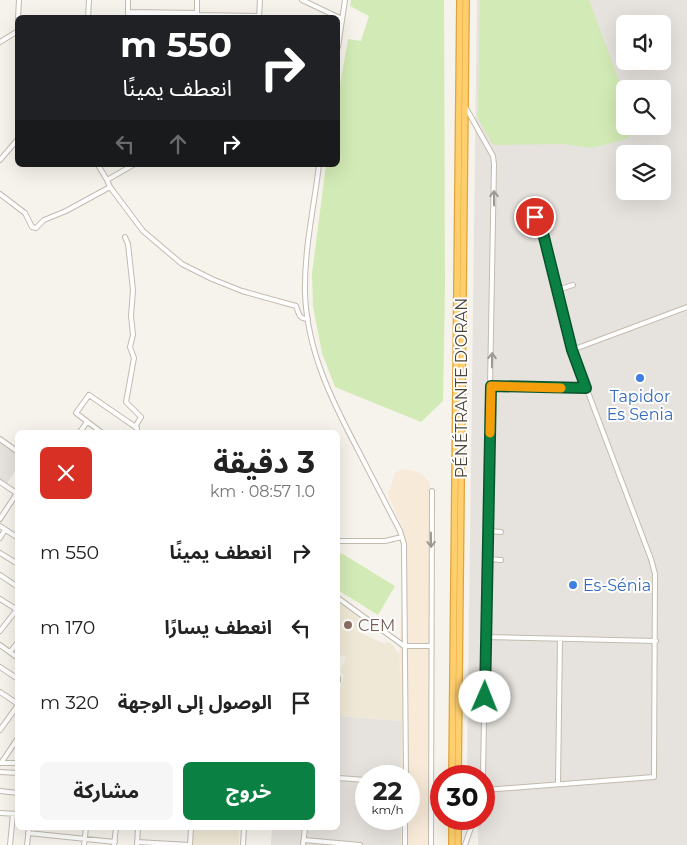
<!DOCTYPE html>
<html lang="ar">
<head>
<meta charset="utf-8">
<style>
	:root { --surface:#fff; --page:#f6f6f6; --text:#222; --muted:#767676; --accent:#0b8043 }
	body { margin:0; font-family:Montserrat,"Noto Sans Arabic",sans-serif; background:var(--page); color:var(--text); direction:rtl; height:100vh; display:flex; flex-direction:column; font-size:19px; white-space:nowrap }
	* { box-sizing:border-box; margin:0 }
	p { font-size:16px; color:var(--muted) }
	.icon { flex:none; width:28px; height:28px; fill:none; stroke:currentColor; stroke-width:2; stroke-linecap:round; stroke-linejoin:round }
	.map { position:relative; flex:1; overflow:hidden; direction:ltr }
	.drawer { position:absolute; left:15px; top:430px; width:325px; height:400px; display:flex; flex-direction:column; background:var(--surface); border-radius:8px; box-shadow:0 5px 20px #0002; direction:rtl }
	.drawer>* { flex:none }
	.hud { position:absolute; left:15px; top:15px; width:325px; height:152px; border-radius:8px; box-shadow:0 5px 20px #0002; direction:rtl; background:#202124; color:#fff; overflow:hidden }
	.fabs { position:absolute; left:616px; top:15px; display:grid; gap:10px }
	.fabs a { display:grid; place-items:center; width:55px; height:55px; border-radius:8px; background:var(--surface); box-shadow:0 5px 20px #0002; font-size:25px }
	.speed { position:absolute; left:355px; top:765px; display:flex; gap:10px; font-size:25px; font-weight:700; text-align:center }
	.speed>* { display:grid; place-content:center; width:65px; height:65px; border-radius:50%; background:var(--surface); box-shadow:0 5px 20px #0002; line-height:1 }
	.speed small { font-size:12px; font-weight:400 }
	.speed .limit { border:8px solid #d22; background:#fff; color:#111 }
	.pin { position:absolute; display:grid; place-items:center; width:42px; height:42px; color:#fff; margin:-21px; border:2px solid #fff; border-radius:50%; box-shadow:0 1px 5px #0007 }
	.me { position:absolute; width:55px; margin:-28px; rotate:1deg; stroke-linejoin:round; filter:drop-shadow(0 0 4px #0008) }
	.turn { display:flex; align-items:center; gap:18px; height:105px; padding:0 25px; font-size:22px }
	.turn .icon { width:65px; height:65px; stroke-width:2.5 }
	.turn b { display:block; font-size:35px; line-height:42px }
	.lanes { display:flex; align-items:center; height:48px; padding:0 25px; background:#0003; justify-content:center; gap:25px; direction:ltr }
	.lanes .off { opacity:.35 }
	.round { display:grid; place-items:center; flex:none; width:52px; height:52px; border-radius:8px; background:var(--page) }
	.overview { display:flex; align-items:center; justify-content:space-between; height:85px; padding:0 25px }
	h1 { font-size:30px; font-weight:700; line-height:38px }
	.primary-button { display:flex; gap:10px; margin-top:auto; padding:10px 25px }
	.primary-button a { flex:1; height:58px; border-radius:8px; background:var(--accent); color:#fff; font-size:20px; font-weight:700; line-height:58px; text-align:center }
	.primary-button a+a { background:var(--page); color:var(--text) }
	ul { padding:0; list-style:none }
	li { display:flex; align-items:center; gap:15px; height:75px; padding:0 25px }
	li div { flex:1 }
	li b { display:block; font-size:19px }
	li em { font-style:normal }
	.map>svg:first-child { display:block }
	.commercial { fill:#f7ead8 }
	.industrial { fill:#e6e2dd; fill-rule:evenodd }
	.education { fill:#efe8d6 }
	.green { fill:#d2eab5 }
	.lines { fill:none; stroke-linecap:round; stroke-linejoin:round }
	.minor-casing { stroke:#c2bbae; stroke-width:6 }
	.highway-casing { stroke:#e0a43c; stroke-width:8 }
	.minor { stroke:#fff; stroke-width:4 }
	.highway { stroke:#ffcf6e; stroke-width:5.5 }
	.oneway { stroke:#9c9892 }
	.route-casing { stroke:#07532c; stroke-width:12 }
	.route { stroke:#0b8043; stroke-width:9 }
	.slow { stroke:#f59e0b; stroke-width:9 }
	.shop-dot { fill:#3f7fe0; stroke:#fff; stroke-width:2 }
	.education-dot { fill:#8d6e63; stroke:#fff; stroke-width:2 }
	.labels { text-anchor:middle; stroke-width:4; stroke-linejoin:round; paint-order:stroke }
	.street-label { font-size:16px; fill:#4b4439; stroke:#fff }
	.shop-label { font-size:16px; fill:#366cbe; stroke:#fff }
	.education-label { font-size:16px; fill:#785e54; stroke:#fff; text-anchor:start }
</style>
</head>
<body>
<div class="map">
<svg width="687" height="845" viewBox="0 0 687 845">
	<rect width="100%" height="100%" fill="#f6f3ec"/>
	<path class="commercial" d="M403,469L412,470L423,475L430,484L433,845H401V819H409V776H401L399,655L405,541L403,528L388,496L395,473Z"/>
	<path class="industrial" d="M477,0H687V845H478V829L473,819H484V776H467ZM625,24H662V61H625ZM625,89H662V126H625ZM625,154H662V191H625Z
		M0,437L17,450V468L7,483L0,479Z
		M338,716L402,721L401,776H366V819H401V845H271L272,828L307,830L308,828H338Z"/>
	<path class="education" d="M339,603L362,619L357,631L385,644L386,641L392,644L399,654L402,721L338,716V695L344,675L340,672L346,657L338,654V606Z
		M193,828H239V845H192Z"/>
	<path class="green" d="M351,0H444L445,286L443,401L421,422L335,387L322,353L313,307L312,273L326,165H338V96L348,39L361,41L369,16L350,6Z
		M480,0H589L625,97V126H635L637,132L623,140L592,148L562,144L493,145L478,118Z
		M341,553L395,586L378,615L338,590V560Z"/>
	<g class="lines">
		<defs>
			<path id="minor" d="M197,0V15
				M302,0L342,19
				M128,12L197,13
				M128,13V0
				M128,15L197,16
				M197,15L259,16
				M18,18L19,0
				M88,18L89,0
				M259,18L260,0
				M0,42L18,31
				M338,47L345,0
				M466,108L493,156L494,164L483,776
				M0,160L18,139
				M98,165L107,180L133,165
				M319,165C314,207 304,250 305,293C307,351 332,401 358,450C372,477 386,504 400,531L404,544L406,776
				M107,180L110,187L143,231L182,264L212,279L242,291L296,306C299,314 299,319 308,319
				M0,194L25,213L32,227L36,228L44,220L66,211L110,187
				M125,237L128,244L133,290L131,316L133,335L130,347L134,358L126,402L141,417L135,427
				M557,290L573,285
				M572,350L687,307
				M491,386L586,388
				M80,432L87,422
				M101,432L76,413L89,395L137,428V432
				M0,439L18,452
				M0,482L18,494
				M0,519L17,493
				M0,526L18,538
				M488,531L501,532
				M0,538L5,530
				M338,541H385L402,537
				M0,553L18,564
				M488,559L501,560
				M0,575L18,587
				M338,598L404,646H431
				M0,599L16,609
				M0,631L18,608
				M486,637L656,641
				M0,645L18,658
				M10,652L18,642
				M0,667L18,679
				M338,678V681
				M0,692L18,704
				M0,730L18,705
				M0,763H18
				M1,763L18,738
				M0,772L18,773
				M338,778L366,780
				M558,784L560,639
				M484,790L654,777L655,574L651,559L572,350L542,229L532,212
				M0,791L18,793
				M0,813L18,814
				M28,833L115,842
				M304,840L360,845
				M137,842L190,845
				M10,845L13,814
				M27,845L29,828
				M84,845L86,828
				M114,845L116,828
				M137,845L138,828
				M190,845L191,828
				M243,845L244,828
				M303,845L305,828
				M405,845V819
				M431,845L432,491
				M465,845L474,819"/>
			<path id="highway" d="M452,776L460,0
				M458,776L466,0
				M458,819V845
				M452,845V819"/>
		</defs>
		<use href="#minor" class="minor-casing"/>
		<use href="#highway" class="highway-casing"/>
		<use href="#minor" class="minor"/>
		<use href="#highway" class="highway"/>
	</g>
	<defs><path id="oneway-shaft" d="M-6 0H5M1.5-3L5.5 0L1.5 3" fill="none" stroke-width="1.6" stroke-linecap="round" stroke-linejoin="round" transform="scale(1.25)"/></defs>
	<g class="oneway">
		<use href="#oneway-shaft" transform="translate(494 198) rotate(-90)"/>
		<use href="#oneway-shaft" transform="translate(492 360) rotate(-89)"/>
		<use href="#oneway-shaft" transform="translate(431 540) rotate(89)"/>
	</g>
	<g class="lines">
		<defs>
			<path id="route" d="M485,697L491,386L586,388L572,350L542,229L535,217"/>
		</defs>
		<use href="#route" class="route-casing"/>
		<use href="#route" class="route"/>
		<path class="slow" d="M490,433L491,386L561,388"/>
	</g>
	<g class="shop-dot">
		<circle cx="640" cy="378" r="5"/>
		<circle cx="573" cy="585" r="5"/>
	</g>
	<circle class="education-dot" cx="348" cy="625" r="5"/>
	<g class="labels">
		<g class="street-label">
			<text transform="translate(461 388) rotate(-90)" y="6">PÉNÉTRANTE D'ORAN</text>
		</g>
		<g class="shop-label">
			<text x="640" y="402">Tapidor<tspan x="640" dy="18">Es Senia</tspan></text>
			<text x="583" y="591" text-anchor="start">Es-Sénia</text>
		</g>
		<g class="education-label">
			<text x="358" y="631">CEM</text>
		</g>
	</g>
</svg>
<div class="fabs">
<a><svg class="icon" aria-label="sound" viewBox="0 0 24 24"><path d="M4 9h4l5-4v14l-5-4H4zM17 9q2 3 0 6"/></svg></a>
<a><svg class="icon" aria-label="search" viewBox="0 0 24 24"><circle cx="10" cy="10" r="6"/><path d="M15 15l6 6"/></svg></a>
<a><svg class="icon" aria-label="layers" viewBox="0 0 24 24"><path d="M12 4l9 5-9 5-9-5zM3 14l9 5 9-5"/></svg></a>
</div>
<div class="speed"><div>22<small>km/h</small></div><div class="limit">30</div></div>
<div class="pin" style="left:535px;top:217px;background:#d93025"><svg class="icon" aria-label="arrive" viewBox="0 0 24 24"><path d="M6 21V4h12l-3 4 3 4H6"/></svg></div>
<svg class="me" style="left:485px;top:697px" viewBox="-20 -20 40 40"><circle r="19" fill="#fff"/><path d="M0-13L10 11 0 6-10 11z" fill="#0b8043"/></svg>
<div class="hud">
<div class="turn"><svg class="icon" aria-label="right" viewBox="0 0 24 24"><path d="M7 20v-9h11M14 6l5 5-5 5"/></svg><div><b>550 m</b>انعطف يمينًا</div></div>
<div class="lanes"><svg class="icon off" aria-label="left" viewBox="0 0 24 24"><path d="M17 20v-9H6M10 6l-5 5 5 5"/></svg><svg class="icon off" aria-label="ahead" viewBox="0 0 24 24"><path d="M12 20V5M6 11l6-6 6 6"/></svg><svg class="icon" aria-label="right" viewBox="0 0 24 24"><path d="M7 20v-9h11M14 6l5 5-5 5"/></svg></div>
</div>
<section class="drawer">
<div class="overview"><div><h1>3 دقيقة</h1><p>1.0 km · 08:57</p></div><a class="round" style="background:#d93025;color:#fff"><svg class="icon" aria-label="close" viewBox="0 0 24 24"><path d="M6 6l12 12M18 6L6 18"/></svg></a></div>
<ul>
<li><svg class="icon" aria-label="right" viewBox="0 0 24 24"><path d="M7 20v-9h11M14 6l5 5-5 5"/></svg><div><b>انعطف يمينًا</b></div><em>550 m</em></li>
<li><svg class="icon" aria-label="left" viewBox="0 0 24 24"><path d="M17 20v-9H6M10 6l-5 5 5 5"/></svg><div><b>انعطف يسارًا</b></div><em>170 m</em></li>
<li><svg class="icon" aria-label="arrive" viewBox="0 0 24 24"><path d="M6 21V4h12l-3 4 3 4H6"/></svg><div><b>الوصول إلى الوجهة</b></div><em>320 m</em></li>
</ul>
<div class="primary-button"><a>خروج</a><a>مشاركة</a></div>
</section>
</div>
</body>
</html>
